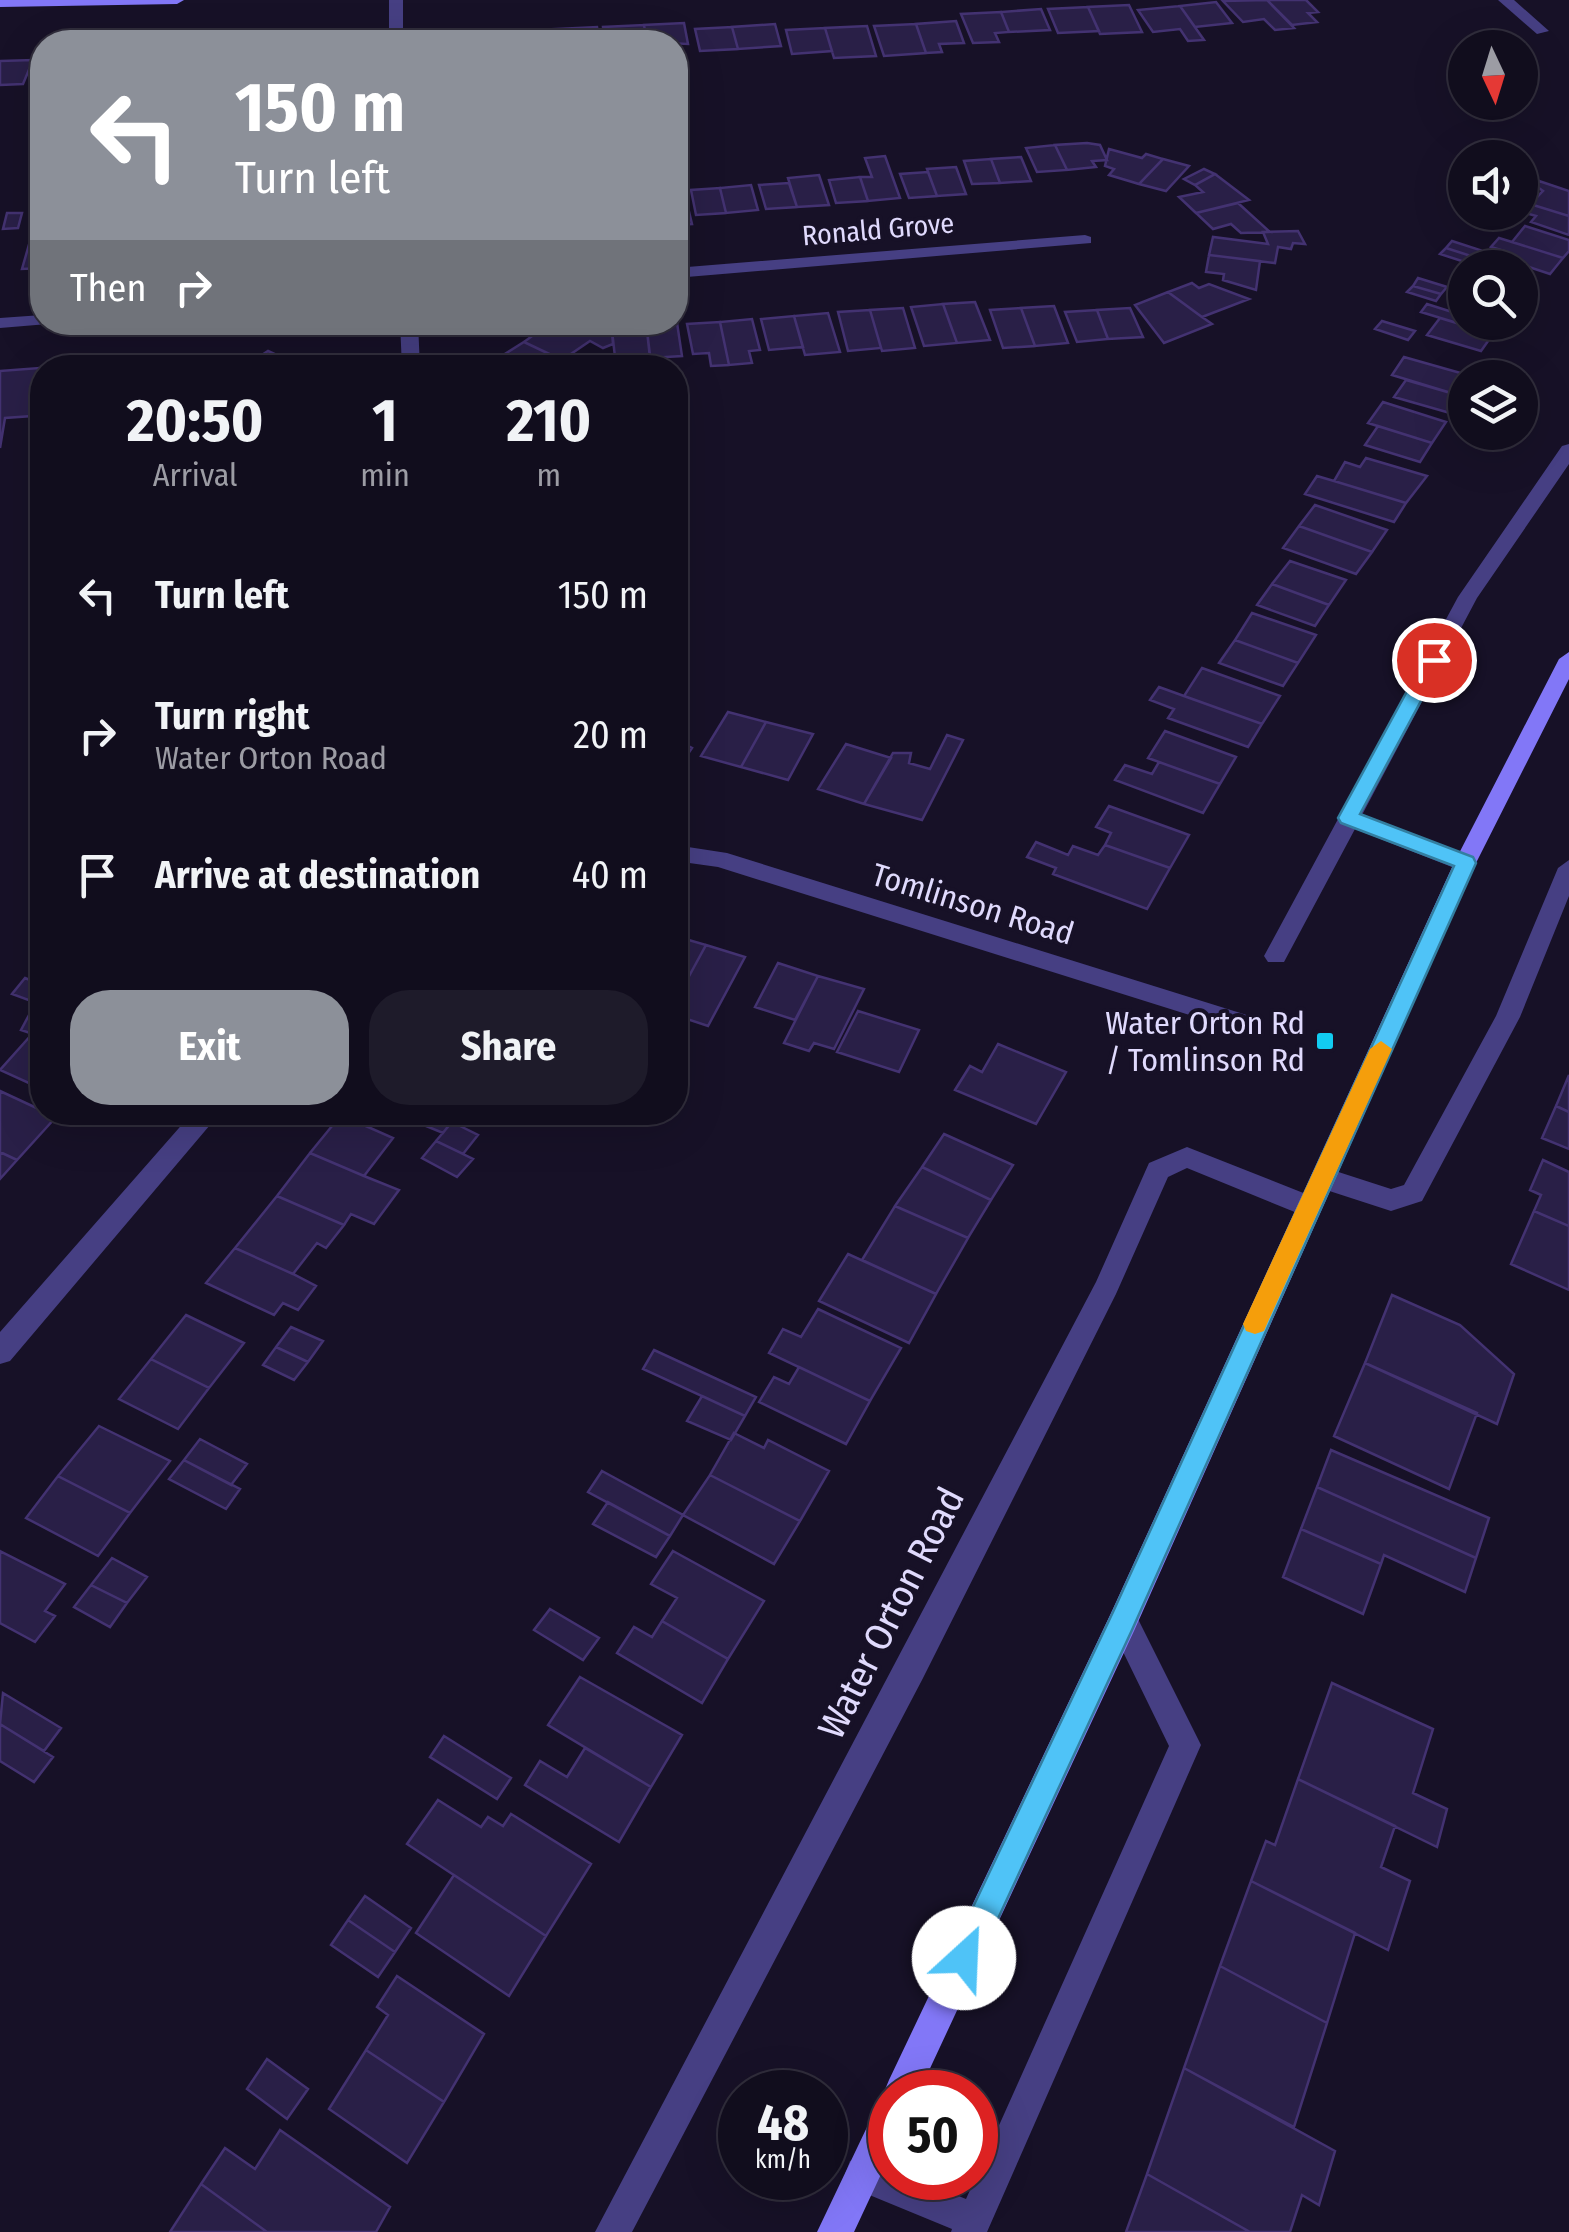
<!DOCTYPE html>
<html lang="en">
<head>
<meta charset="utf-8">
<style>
	:root { --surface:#110d1d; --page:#1e1b2a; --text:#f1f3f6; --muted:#9c9ca4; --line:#302d3b; --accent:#8c9099 }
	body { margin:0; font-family:"Fira Sans Condensed",sans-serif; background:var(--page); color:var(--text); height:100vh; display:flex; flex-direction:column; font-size:38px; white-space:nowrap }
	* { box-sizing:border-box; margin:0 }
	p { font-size:32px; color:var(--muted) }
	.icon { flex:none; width:55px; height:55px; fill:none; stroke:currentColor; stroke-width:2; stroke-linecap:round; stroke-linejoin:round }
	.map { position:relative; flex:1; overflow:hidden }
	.panel { position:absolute; left:30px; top:355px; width:658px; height:770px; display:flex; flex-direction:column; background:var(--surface); border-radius:40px; box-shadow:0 10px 40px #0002,0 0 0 2px var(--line) }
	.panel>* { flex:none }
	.guide { position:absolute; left:30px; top:30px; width:658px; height:305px; border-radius:40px; box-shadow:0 10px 40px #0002,0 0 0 2px var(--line); background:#8c9099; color:#fff; overflow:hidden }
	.needle { width:65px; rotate:176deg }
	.fabs { position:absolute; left:1448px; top:30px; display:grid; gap:20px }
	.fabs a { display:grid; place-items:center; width:90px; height:90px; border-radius:50%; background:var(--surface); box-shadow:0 10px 40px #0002,0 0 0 2px var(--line); font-size:50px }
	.speed { position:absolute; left:718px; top:2070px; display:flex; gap:20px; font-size:50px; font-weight:700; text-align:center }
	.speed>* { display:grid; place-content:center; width:130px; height:130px; border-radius:50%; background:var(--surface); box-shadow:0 10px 40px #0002,0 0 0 2px var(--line); line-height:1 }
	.speed small { font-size:25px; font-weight:400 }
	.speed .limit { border:15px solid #d22; background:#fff; color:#111 }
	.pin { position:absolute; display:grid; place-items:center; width:85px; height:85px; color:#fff; margin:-42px; border:5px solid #fff; border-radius:50%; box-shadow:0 2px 10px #0007 }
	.me { position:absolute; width:110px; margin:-55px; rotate:25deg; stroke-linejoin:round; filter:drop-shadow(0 0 8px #0008) }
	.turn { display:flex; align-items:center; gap:35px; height:210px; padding:0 40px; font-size:45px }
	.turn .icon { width:130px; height:130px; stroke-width:2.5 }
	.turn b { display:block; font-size:70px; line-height:85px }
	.then { display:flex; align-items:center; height:95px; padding:0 40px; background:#0003; gap:20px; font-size:38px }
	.eta { display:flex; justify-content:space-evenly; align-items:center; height:170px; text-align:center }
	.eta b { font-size:60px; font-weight:700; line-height:70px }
	.primary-button { display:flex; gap:20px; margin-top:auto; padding:20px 40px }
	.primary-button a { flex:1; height:115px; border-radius:40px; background:var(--accent); color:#fff; font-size:40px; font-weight:700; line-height:115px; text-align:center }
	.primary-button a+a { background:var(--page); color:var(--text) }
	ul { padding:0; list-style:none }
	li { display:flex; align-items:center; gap:30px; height:140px; padding:0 40px }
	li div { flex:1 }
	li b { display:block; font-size:38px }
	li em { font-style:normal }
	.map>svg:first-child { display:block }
	.building { fill:#291f47; stroke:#433271; stroke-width:2.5 }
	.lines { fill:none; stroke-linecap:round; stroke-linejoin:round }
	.lane { fill:#463f83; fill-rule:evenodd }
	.street { fill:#463f83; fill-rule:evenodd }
	.secondary { fill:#8277f7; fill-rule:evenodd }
	.route { fill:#4fc3f7; stroke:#337fa1; stroke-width:2.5 }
	.slow { fill:#f59e0b }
	.poi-dot { fill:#12ccf1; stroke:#171127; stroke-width:4 }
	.labels { text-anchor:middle; stroke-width:8; stroke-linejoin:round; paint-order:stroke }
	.far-street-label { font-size:28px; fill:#e0dafd; stroke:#171127 }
	.street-label { font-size:32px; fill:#e0dafd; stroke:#171127 }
	.poi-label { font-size:32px; fill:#e0dafd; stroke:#171127; text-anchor:end }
	.near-street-label { font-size:38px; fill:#e0dafd; stroke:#171127 }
</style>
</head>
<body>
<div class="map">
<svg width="1569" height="2232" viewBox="0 0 1569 2232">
	<rect width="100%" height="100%" fill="#171127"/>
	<path class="building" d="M1267,0H1306L1318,12L1308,13L1317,22L1292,25Z
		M1267,0L1294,28L1275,30L1264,19L1243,22L1223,1Z
		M1216,2L1232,23L1195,27L1180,6Z
		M1129,5L1142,32L1100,34L1088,7Z
		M1180,6L1204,40L1188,41L1180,29L1153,32L1138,10Z
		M1088,7L1099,31L1058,33L1048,9Z
		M1041,9L1050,30L1009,32L1001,12Z
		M1001,12L1009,32L995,33L999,42L973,43L961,14Z
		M956,21L964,43L939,44L942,52L926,53L916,24Z
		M684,23L688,44L647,42L644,25Z
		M775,24L781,46L738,49L732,27Z
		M916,24L926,53L884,56L874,26Z
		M644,25L647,42H605L603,27Z
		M867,26L876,56L834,58L825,28Z
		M597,27L599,42H509L536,30Z
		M732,27L738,49L700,51L695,29Z
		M825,28L832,51L792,54L786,30Z
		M33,60L23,84L0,85V61Z
		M1087,143L1100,145L1107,160L1092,161L1096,167L1067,170L1055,145Z
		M1055,145L1067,170L1037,172L1026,148Z
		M1109,149L1142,158L1146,154L1163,159L1139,184L1109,175L1114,169L1105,166Z
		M885,156L900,198L868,201L860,177H872L865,158Z
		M1021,157L1031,181L1000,183L991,159Z
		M991,159L1000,183L972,184L964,161Z
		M1163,159L1189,166L1166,191L1139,184Z
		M956,167L966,194L937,196L927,169Z
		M1204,169L1215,174L1195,185L1184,179Z
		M928,172L937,196L909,198L900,174Z
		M1215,174L1249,200L1196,213L1179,197L1203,192L1195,185Z
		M819,175L829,205L797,207L788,178Z
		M860,177L868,201L836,203L829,180Z
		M1539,181L1569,191V216L1530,204L1543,191L1536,186Z
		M789,183L797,207L766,209L759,185Z
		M751,185L758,210L726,213L720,188Z
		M720,188L726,213L696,215L691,190Z
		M675,199H686L692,224L675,225Z
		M1238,203L1270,232L1241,233L1231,224L1213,229L1196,213Z
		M1530,204L1569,216V235L1531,222L1536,216L1522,212Z
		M7,213H22L18,228L3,229Z
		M1525,226L1569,240V251L1563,258L1512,242Z
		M1298,231L1305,244L1293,243L1291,249L1278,247L1275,263L1209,255L1213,237L1268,244L1263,232Z
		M1499,238L1512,242L1563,258L1550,274L1499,257L1504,251L1491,247Z
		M30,241H42V268L22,269Z
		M1452,241L1480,250L1474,257L1446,248Z
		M1446,248L1474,257L1468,263L1440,254Z
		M1209,255L1260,261L1256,290L1223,280L1224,274L1206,272Z
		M1418,278L1447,287L1441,294L1413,286Z
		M1192,283L1199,288L1209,284L1249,299L1202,317L1168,292Z
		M1413,286L1441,294L1436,301L1407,292Z
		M1168,292L1202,317L1212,324L1164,343L1135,305Z
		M975,302L990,340L957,343L943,304Z
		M1456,302L1465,304V322H1501L1493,334L1421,312L1427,304L1449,311Z
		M943,304L957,343L924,346L911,307Z
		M1054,306L1068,343L1035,346L1021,308Z
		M903,308L915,348L882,351L870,310Z
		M1021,308L1035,346L1003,348L990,310Z
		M1130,308L1143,337L1108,339L1097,310Z
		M870,310L881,348L848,351L838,312Z
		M1097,310L1108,339L1077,342L1065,312Z
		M828,313L840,352L805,355L794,316Z
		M676,316L682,356L650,358L646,322H675Z
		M794,316L803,347L769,350L761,319Z
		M1440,318L1493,334L1481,351L1427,335Z
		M752,319L760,350L749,351L752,363L729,365L720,322Z
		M1382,321L1415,331L1408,340L1375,329Z
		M611,322H646L650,355L615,357Z
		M611,322L613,344L603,348L590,341L562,360L524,342L547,325Z
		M720,322L729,365L711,366L709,353L693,354L687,324Z
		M524,342L562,360L577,368H500L507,360L500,357Z
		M268,351L296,364L290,368H242Z
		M193,356L192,368H143L144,360Z
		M1404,357L1471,376L1474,371L1488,375L1465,378L1461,396L1392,375Z
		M39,368L32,416L5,418L0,448V371Z
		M39,368H42V415L32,416Z
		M1406,380L1461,396L1450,413L1394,397Z
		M1383,402L1446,422L1432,443L1368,423Z
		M1378,426L1432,443L1420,462L1365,445Z
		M1366,458L1427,476L1406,503L1334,481L1345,462L1360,467Z
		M1317,476L1334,481L1406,503L1394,522L1305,494Z
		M1315,505L1387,530L1372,552L1299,526Z
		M1299,526L1372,552L1356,574L1283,548Z
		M1290,561L1346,580L1329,605L1272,584Z
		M1272,584L1329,605L1315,626L1257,605Z
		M1252,613L1316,635L1298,663L1235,640Z
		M1235,640L1298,663L1283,686L1219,663Z
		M1202,668L1280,696L1262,724L1184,696Z
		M1159,687L1184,696L1262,724L1248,747L1168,718L1174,709L1150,700Z
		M728,712L766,722L741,767L701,756Z
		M766,722L813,734L788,780L741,767Z
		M1165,731L1236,757L1220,784L1148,758Z
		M947,735L963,740L922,820L864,804L893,753H911L909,763L930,769Z
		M675,739L692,748L675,773Z
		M846,744L891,758L864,804L818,789Z
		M1159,762L1220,784L1203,813L1115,780L1125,765L1152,774Z
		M1109,806L1189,835L1170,868L1105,845L1111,833L1096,827Z
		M1036,842L1068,855L1073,846L1098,855L1105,845L1170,868L1147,909L1053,874L1056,868L1027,857Z
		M675,936L706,945L675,1002Z
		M706,945L745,957L708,1026L675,1015V1002Z
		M778,963L818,976L795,1020L755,1007Z
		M818,976L864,989L834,1049L814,1043L809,1051L784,1043Z
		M25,978L42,985V1005L12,994Z
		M858,1011L919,1030L899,1072L837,1052Z
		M40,1013L42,1037L21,1030L29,1015Z
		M33,1033L42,1037V1089L0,1070Z
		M998,1044L1066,1072L1036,1124L955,1090L970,1066L982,1072Z
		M1569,1075V1112L1556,1106Z
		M0,1091L56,1117L17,1160L0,1152Z
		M1556,1106L1569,1112V1149L1542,1138Z
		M392,1112H459L443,1133Z
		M341,1115L393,1138L364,1176L310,1153Z
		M452,1122L478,1135L463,1154L436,1141Z
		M944,1134L1013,1165L991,1200L922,1167Z
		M436,1141L473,1159L457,1177L422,1158Z
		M0,1152L17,1160L0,1179Z
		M310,1153L364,1176L399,1190L374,1224L351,1214L344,1225L277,1196Z
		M1543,1160L1569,1172V1226L1534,1211L1541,1195L1530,1190Z
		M922,1167L991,1200L968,1238L895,1206Z
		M277,1196L344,1225L326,1248L317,1243L293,1274L235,1248Z
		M895,1206L968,1238L936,1294L862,1260Z
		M1534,1211L1569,1226V1290L1511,1264Z
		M235,1248L293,1274L316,1286L298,1310L283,1303L274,1315L206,1283Z
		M848,1254L936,1294L909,1343L819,1301Z
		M1392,1295L1460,1325L1514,1374L1497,1424L1365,1363Z
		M818,1309L901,1348L870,1401L769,1353L783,1329L801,1337Z
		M186,1315L244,1343L209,1388L151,1359Z
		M291,1327L323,1341L308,1362L276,1347Z
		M276,1347L308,1362L294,1380L263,1365Z
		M654,1350L756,1397L745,1416L643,1369Z
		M151,1359L209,1388L178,1429L119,1399Z
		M1365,1363L1477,1413L1449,1489L1334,1436Z
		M799,1367L870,1401L846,1444L759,1402L774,1377L789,1384Z
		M702,1396L745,1416L731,1440L687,1421Z
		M99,1426L170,1461L130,1513L58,1476Z
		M734,1433L764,1448L768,1440L829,1471L800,1521L710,1475Z
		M200,1439L247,1464L231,1485L184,1460Z
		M1331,1450L1489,1518L1476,1558L1317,1487Z
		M184,1460L240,1489L226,1509L169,1479Z
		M602,1471L683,1515L670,1536L588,1492Z
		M710,1475L800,1521L774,1564L683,1515Z
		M58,1476L130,1513L98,1556L26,1518Z
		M1317,1487L1476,1558L1465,1592L1384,1555L1381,1564L1301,1529Z
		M608,1502L670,1536L656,1557L593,1524Z
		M1301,1529L1381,1564L1363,1614L1283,1577Z
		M0,1551L65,1584L45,1611L55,1616L35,1642L0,1623Z
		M673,1551L764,1601L728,1659L662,1621L677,1598L651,1584Z
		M112,1558L147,1577L127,1603L91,1585Z
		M91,1585L127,1603L110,1627L74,1607Z
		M550,1609L599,1638L583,1660L534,1630Z
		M662,1621L728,1659L702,1703L617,1653L634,1627L652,1637Z
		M580,1677L682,1735L651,1787L548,1725Z
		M1332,1683L1433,1729L1413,1793L1447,1809L1437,1847L1298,1779Z
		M3,1693L61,1728L44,1751L0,1724Z
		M0,1724L53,1757L34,1782L0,1761Z
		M444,1736L511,1778L497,1799L430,1757Z
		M585,1748L651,1787L619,1842L525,1785L540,1761L567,1777Z
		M1298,1779L1395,1826L1381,1867L1410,1881L1388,1950L1251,1881L1266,1841L1275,1845Z
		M438,1800L481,1827L488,1817L503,1826L511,1814L591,1864L546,1936L407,1844Z
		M454,1875L546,1936L509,1996L416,1933Z
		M1251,1881L1355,1933L1327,2023L1220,1966Z
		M365,1896L411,1928L395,1952L348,1920Z
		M348,1920L395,1952L378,1977L331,1945Z
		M1220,1966L1327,2023L1294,2127L1184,2068Z
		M397,1976L484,2034L444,2102L366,2050L388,2015L377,2007Z
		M366,2050L444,2102L407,2163L329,2109Z
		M267,2059L308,2089L287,2119L247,2089Z
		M1184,2068L1335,2151L1319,2205L1302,2195L1290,2232H1250L1147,2174Z
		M280,2130L390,2207L376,2232H267L201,2184L225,2148L255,2169Z
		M1147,2174L1250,2232H1126Z
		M201,2184L267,2232H170Z"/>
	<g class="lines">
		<path class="lane" d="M1498,0H1514L1549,31L1537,34Z"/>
		<path class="street" d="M389,0H403V42H389Z
			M1085,235L1091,237V243L675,278V268Z
			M42,315V322L48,324L0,328V318Z
			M400,322H418L420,368H402Z
			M1569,444V464L1477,598L1362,815L1473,857L1476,863L1473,869H1457L1355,829L1284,962H1268L1264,956L1458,597L1562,446Z
			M675,845L727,853L1250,1016L1259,1018L1262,1025L1259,1032L1250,1034L718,867L675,861Z
			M1569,860V896L1520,1017L1422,1201L1391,1211L1314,1186L1310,1178L1314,1170L1323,1167L1391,1189L1404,1185L1496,1016L1558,868Z
			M193,1112H221L10,1361L0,1364V1332Z
			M1187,1147L1316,1198L1320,1206L1316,1214L1307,1217L1187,1168L1168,1177L1116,1294L922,1680L632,2232H595L1096,1282L1149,1163Z
			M1123,1606L1134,1611L1201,1745L987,2232H951L952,2229L850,2187L845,2174L850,2161L863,2156L890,2167V2178H914L966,2199L1169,1746L1108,1621L1112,1611Z"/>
		<path class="secondary" d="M0,0H184L177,4L0,7Z
			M1569,652V679L1476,863L1134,1631L919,2092H890V2155L854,2232H817L878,2104L887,2100L884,2092L889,2080L1112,1611L1454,863L1559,659Z"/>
	</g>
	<path class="route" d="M1434,654L1443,660L1360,814L1473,857L1476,863L1132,1630L975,1968L964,1973L954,1968L949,1958L954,1947L1113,1612L1454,866L1341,823L1338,818L1424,660Z"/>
	<path class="slow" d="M1381,1041L1392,1049L1267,1324L1264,1331L1255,1334L1246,1331L1243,1324L1370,1049Z"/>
	<rect class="poi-dot" x="1315" y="1031" width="20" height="20" rx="5"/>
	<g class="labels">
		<g class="far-street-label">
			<text transform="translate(878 229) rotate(-5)" y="10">Ronald Grove</text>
		</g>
		<g class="street-label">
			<text transform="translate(973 904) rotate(17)" y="11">Tomlinson Road</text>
		</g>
		<g class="poi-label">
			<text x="1305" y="1034">Water Orton Rd<tspan x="1305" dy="37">/ Tomlinson Rd</tspan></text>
		</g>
		<g class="near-street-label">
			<text transform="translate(891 1613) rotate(-63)" y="13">Water Orton Road</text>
		</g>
	</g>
</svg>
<div class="fabs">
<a><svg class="needle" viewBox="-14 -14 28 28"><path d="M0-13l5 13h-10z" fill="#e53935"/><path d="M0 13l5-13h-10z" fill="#9c9ca4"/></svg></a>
<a><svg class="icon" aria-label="sound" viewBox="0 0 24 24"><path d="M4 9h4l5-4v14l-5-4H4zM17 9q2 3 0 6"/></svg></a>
<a><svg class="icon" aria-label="search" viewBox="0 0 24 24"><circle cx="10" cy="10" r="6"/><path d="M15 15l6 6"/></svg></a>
<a><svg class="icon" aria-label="layers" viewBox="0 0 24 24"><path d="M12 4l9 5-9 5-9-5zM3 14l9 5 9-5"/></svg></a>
</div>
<div class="speed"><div>48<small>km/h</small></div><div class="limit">50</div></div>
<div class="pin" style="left:1434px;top:660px;background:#d93025"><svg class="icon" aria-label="arrive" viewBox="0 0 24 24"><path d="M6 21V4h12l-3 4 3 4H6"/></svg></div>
<svg class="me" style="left:964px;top:1958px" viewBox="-20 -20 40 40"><circle r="19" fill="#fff"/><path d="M0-13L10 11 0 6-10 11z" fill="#4fc3f7"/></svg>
<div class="guide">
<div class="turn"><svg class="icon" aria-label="left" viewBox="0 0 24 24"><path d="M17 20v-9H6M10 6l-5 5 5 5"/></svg><div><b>150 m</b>Turn left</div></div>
<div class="then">Then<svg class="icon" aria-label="right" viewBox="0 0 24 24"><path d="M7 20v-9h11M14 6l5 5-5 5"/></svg></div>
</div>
<section class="panel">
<div class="eta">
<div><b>20:50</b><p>Arrival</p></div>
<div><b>1</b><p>min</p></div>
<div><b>210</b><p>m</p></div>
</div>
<ul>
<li><svg class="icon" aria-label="left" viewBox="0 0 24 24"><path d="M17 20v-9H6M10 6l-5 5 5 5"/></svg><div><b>Turn left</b></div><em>150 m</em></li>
<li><svg class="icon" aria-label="right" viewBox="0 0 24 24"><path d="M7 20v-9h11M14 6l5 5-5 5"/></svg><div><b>Turn right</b><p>Water Orton Road</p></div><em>20 m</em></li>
<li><svg class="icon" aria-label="arrive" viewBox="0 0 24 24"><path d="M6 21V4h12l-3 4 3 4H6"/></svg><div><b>Arrive at destination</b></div><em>40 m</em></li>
</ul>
<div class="primary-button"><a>Exit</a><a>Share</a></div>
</section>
</div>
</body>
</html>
